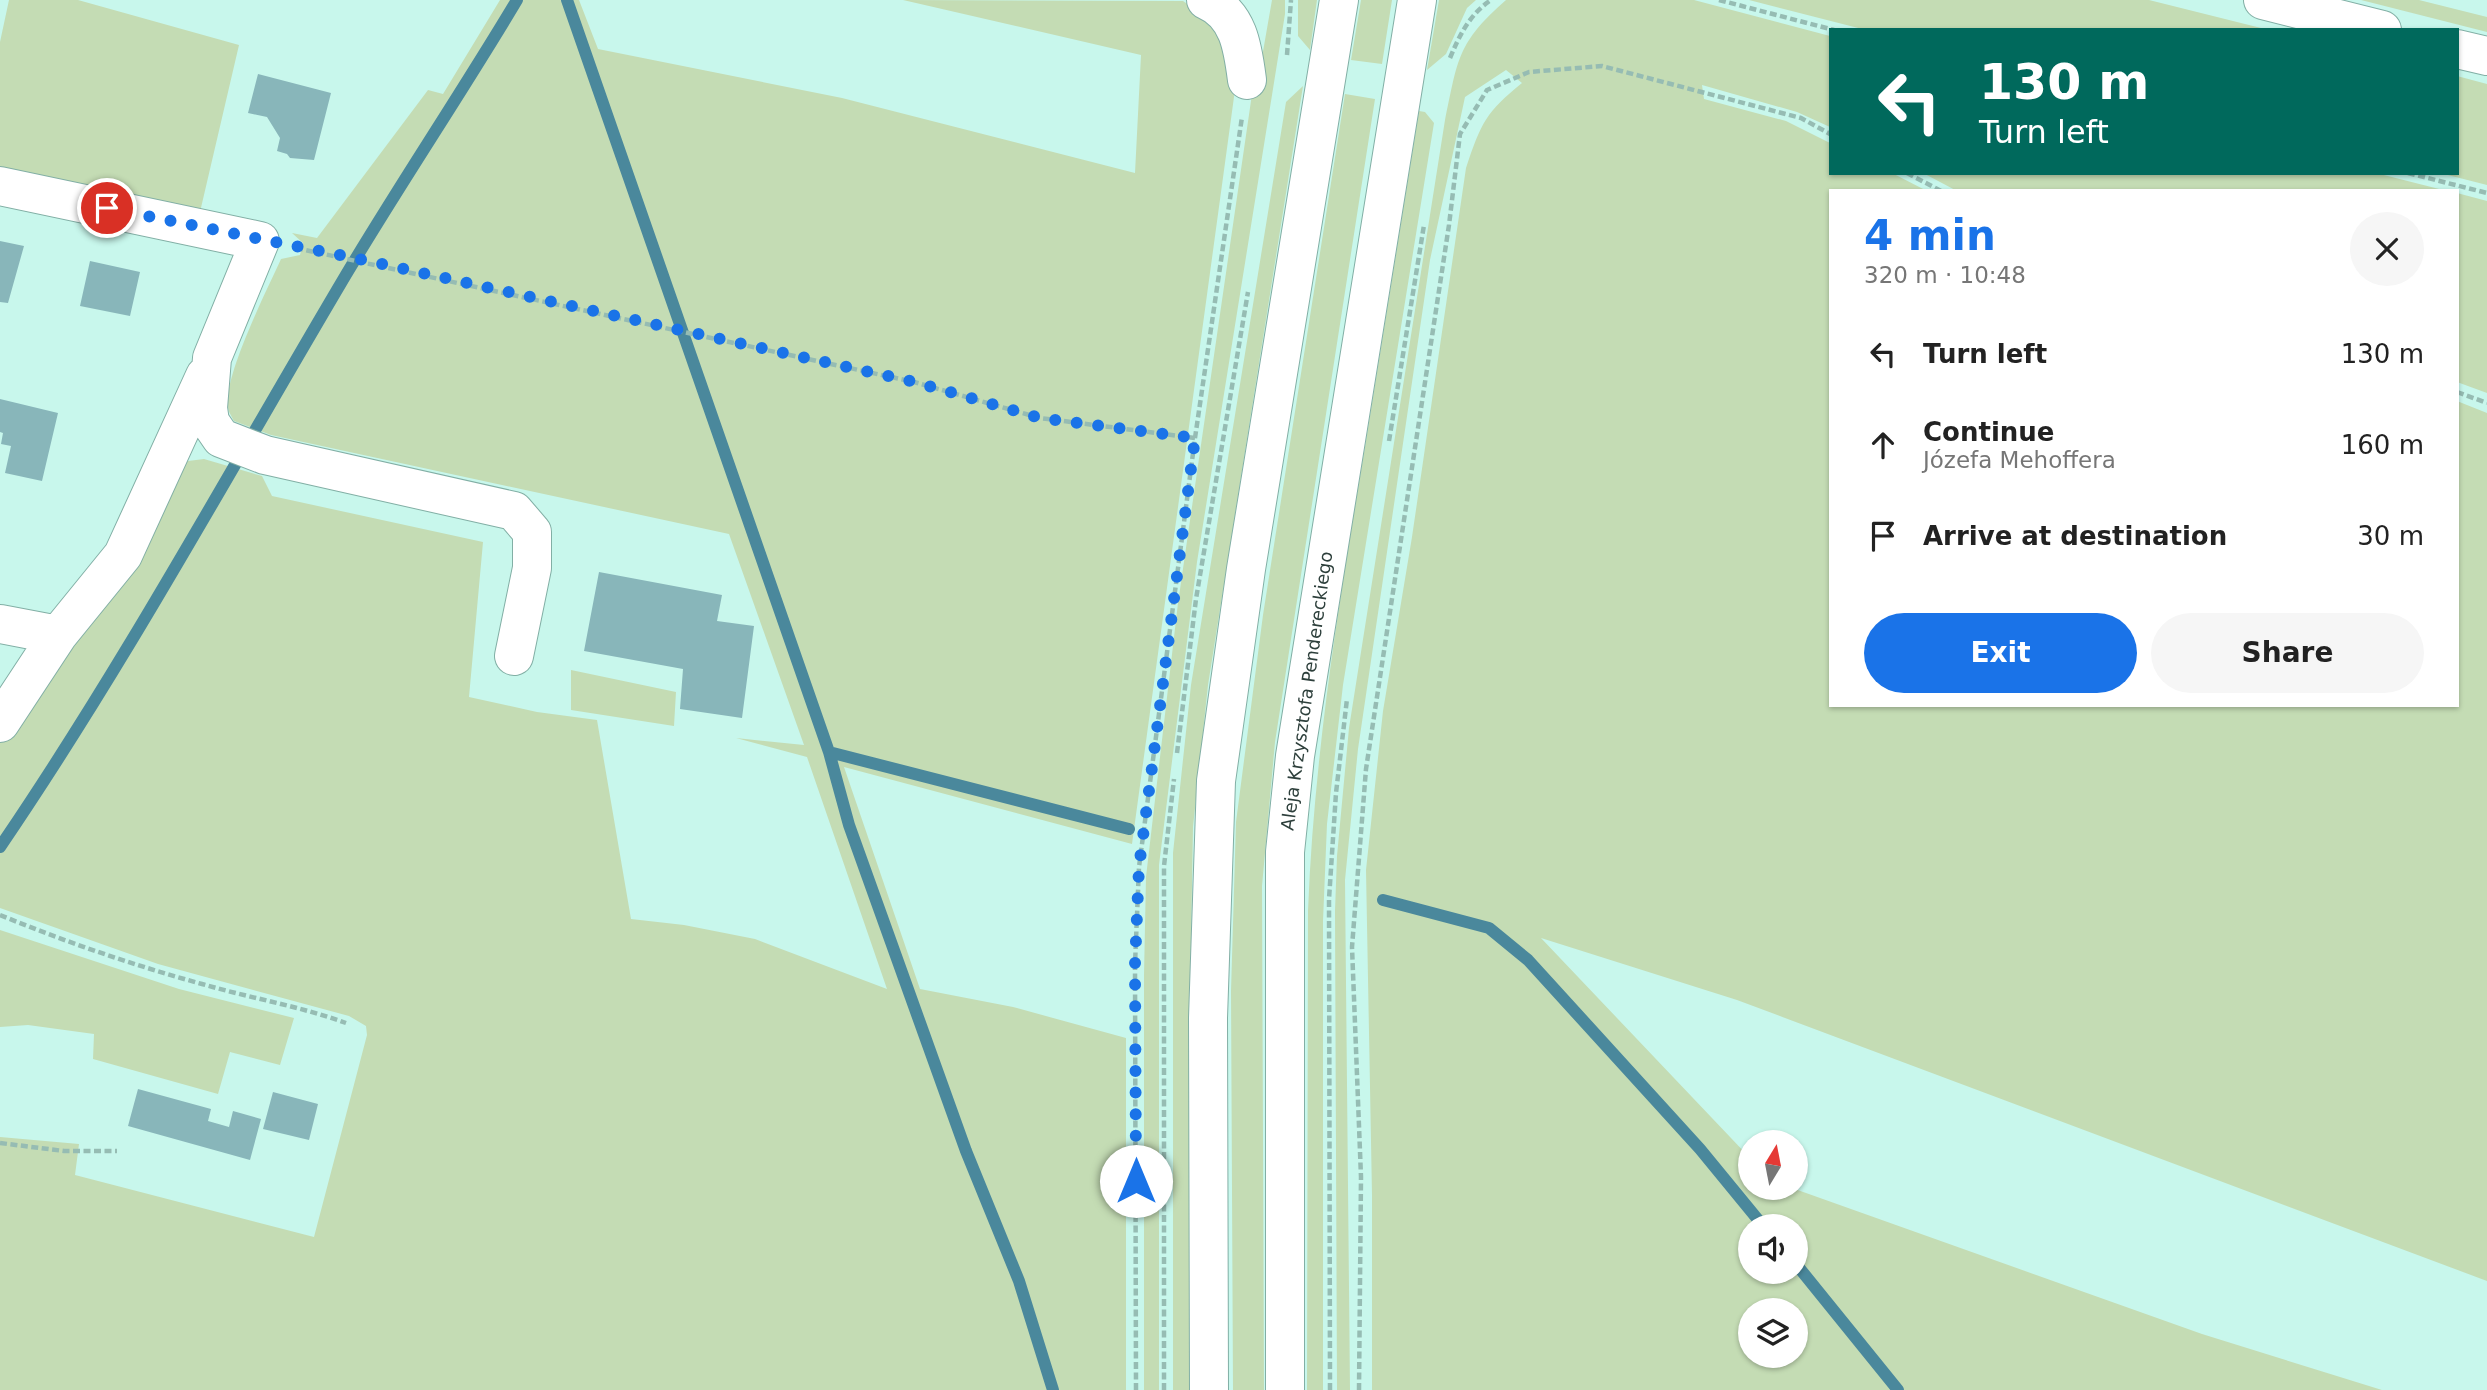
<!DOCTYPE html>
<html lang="en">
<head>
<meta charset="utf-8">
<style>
	:root { --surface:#fff; --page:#f6f6f6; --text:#222; --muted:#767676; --accent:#1a73e8 }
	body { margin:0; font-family:"DejaVu Sans",sans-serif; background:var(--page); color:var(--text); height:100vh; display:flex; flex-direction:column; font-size:26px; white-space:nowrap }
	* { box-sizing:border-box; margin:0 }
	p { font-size:23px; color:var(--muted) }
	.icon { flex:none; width:38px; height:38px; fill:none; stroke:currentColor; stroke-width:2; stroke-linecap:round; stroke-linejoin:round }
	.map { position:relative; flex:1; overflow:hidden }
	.details { position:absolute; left:1829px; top:189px; width:630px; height:518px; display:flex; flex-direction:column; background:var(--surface); border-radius:0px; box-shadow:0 2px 5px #0004 }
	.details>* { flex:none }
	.banner { position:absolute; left:1829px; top:28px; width:630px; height:147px; border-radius:0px; box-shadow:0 2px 5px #0004; background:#00695c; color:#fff; overflow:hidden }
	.needle { width:46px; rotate:10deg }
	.tools { position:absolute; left:1738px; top:1130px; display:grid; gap:14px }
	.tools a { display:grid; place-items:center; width:70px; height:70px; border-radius:50%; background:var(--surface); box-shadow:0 2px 5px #0004; font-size:35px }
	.pin { position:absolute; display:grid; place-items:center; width:60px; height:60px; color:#fff; margin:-30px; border:4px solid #fff; border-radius:50%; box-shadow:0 2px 7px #0007 }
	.me { position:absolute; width:77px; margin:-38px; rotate:0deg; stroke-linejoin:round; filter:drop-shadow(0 0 5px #0008) }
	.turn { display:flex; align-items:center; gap:24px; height:147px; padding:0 35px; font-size:32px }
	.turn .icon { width:91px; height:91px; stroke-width:2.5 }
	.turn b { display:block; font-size:49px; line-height:60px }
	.round { display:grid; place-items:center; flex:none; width:74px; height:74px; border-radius:37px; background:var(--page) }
	.headline { display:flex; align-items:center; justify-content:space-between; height:119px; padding:0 35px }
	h1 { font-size:42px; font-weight:600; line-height:52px; color:var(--accent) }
	.action { display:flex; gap:14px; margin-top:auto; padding:14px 35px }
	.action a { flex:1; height:80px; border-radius:42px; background:var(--accent); color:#fff; font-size:28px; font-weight:600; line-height:80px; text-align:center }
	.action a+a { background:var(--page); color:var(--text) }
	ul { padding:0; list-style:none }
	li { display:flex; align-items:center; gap:21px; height:91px; padding:0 35px }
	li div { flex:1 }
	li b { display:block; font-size:26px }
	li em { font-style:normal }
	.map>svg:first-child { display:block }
	.green { fill:#c4dcb4; fill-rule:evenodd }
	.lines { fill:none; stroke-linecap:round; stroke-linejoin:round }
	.stream { stroke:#4a889c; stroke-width:12 }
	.building { fill:#88b6ba }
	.minor-casing { stroke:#82afa5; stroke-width:40 }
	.major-casing { stroke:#82afa5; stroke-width:40 }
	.path { stroke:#96bcb3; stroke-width:4.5; stroke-dasharray:7 3.5; stroke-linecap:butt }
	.minor { stroke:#fff; stroke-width:38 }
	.major { stroke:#fff; stroke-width:38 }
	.route { stroke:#1a73e8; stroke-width:12; stroke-dasharray:0 21.6 }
	.labels { text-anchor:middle; stroke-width:6; stroke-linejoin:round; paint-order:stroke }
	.street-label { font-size:18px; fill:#2d3f3b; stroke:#fff }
</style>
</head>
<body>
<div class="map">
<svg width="2487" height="1390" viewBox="0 0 2487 1390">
	<rect width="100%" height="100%" fill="#c8f7ec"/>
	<path class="green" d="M9,0H78L239,45L200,212L0,173V42Z
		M500,0H579L598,49L842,98L1135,173L1141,55L903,0L1183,1L1199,12L1215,31L1233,64L1234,97L1132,844L844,767L920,989L1013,1007L1126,1038V1390H0V1137L79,1144L75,1175L314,1237L367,1035L366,1026L349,1016L158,964L0,908V740L176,472L188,461L204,459L262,476L272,496L483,542L469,697L537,712L597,720L631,919L684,925L755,939L887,989L807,757L736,738L804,745L729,534L271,435L234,421C232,417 228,411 228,407C223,377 267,290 281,259L300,255L303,243L292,233L317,238L428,90L443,94Z
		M1272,0H1285V14L1197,562L1159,865V1390H1144V975L1146,877L1178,603L1252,94L1258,80Z
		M1298,0H1317L1310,50L1298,36Z
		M1361,0H1392L1382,64L1351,60Z
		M1439,0H1476L1467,8L1446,54L1427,70Z
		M1506,0H1694L1830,36V127L1797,112L1702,85L1704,99L1786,121L1830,143V173H1892L1927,191H1830V705H2457V401L2487,413V1281L1737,1000L1541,938L1750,1158V1188H1792L2202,1334L2382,1390H1372V1195L1366,870L1383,711L1412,537L1466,168C1481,123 1486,112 1522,83L1506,70L1465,97L1430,260L1358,749L1345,880L1350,1390H1337L1335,911L1337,856L1349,728L1445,120C1458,59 1457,43 1506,0ZM1750,1227H1796V1272H1750ZM1750,1311H1796V1356H1750Z
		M1749,0H2149L2269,30H1866Z
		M2361,0H2419L2487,17V32Z
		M2457,76L2487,84V185L2440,173H2457Z
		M1303,86L1208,685L1193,827L1189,1057L1190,1390H1173V853L1191,685L1286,102Z
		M1345,94L1375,99L1275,742L1262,886L1264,1390H1233L1231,991L1236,822L1263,615Z
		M1419,111L1425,112L1434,123L1343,685L1327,824L1323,921V1390H1307L1308,911C1314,755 1339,601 1365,447C1383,335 1401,223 1419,111Z
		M1923,173H2376L2447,191H1957Z
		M2457,193L2487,201V393L2457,382Z
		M571,670L676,692L674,726L571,710Z
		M0,930L179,989L294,1018L280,1065L230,1052L218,1094L93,1059L94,1034L28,1025L0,1027Z"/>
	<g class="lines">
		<path class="stream" d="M567,0L829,752L849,825L966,1151L1019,1281L1053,1390
			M829,752L1129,829
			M0,847C126,662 233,465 347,273C402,181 462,92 517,0
			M1383,900L1489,928L1528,960L1700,1149L1764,1227
			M1796,1264L1898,1390"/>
	</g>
	<path class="building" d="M258,74L331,93L314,160L290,158L287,154L277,151L280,138L267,117L248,113Z
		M0,241L24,246L8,303L0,302Z
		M90,261L140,272L130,316L80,306Z
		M0,399L58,413L42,481L5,473L11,446L1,444L3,433L0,432Z
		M599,572L722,595L717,621L754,626L742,718L680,709L683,669L584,651Z
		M138,1089L211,1109L208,1121L229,1127L233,1111L261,1119L250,1160L128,1126Z
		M273,1092L318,1104L309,1140L263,1129Z"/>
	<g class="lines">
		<defs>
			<path id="minor" d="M1206,0C1239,14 1243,49 1247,80
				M0,186L260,241L212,358L208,408L210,422L221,438L265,455L514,511L532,532V568L514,656
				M0,624L58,635
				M0,723L58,635L123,555L205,376"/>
			<path id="major" d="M2263,0L2382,30
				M2457,49L2487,56
				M1209,1390L1208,1018L1216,781L1246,569L1339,0
				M1285,1390V852L1295,756L1417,0"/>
		</defs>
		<use href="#minor" class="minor-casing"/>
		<use href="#major" class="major-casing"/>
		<path class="path" d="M1719,0L1834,30
			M1287,55L1291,0
			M1450,58C1460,34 1470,14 1491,0
			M1907,173L1941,191
			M2408,173L2487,193
			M296,248L914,382L1040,418L1195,438
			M2457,392L2487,403
			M1389,441L1424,225
			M1177,753L1196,599L1248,292
			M0,915C66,942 133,965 202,984C250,998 299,1006 346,1023
			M0,1143L64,1151H117
			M1136,1390L1135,964L1139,867L1195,438L1242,117
			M1164,1390V866L1174,779
			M1330,1390L1329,899L1336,793L1347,699
			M1359,1390L1361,1177L1352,947L1366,769L1449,225L1460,134L1487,90L1529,72L1602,66L1801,118L1830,134"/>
		<use href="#minor" class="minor"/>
		<use href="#major" class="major"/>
	</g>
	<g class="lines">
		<path class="route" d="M107,208L350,257L915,382L1040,418L1195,438L1139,867L1135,964L1136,1181"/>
	</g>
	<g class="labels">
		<g class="street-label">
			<text transform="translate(1307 691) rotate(-82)" y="6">Aleja Krzysztofa Pendereckiego</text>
		</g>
	</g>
</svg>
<div class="tools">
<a><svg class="needle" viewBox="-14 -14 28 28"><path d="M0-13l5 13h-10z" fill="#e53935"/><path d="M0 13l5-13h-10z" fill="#767676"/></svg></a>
<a><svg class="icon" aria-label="sound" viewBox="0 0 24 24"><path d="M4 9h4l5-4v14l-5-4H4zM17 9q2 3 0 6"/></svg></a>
<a><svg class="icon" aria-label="layers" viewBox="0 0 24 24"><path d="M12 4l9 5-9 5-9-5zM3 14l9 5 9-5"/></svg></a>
</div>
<div class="pin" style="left:107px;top:208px;background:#d93025"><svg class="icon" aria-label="arrive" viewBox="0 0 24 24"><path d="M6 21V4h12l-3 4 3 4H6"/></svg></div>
<svg class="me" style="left:1136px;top:1181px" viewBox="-20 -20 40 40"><circle r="19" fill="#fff"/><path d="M0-13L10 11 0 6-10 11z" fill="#1a73e8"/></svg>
<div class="banner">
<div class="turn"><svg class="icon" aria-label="left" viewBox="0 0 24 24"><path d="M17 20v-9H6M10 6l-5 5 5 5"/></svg><div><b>130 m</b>Turn left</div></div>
</div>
<section class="details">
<div class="headline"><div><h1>4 min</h1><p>320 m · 10:48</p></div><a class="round"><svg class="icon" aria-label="close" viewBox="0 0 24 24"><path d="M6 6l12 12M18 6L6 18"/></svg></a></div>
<ul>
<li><svg class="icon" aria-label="left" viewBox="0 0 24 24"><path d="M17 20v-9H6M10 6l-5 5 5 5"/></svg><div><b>Turn left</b></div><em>130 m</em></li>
<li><svg class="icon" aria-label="ahead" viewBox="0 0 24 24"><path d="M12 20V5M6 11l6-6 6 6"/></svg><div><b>Continue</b><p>Józefa Mehoffera</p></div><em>160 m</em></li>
<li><svg class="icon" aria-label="arrive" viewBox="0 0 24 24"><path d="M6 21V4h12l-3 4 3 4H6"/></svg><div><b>Arrive at destination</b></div><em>30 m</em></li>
</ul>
<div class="action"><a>Exit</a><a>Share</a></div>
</section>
</div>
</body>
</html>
